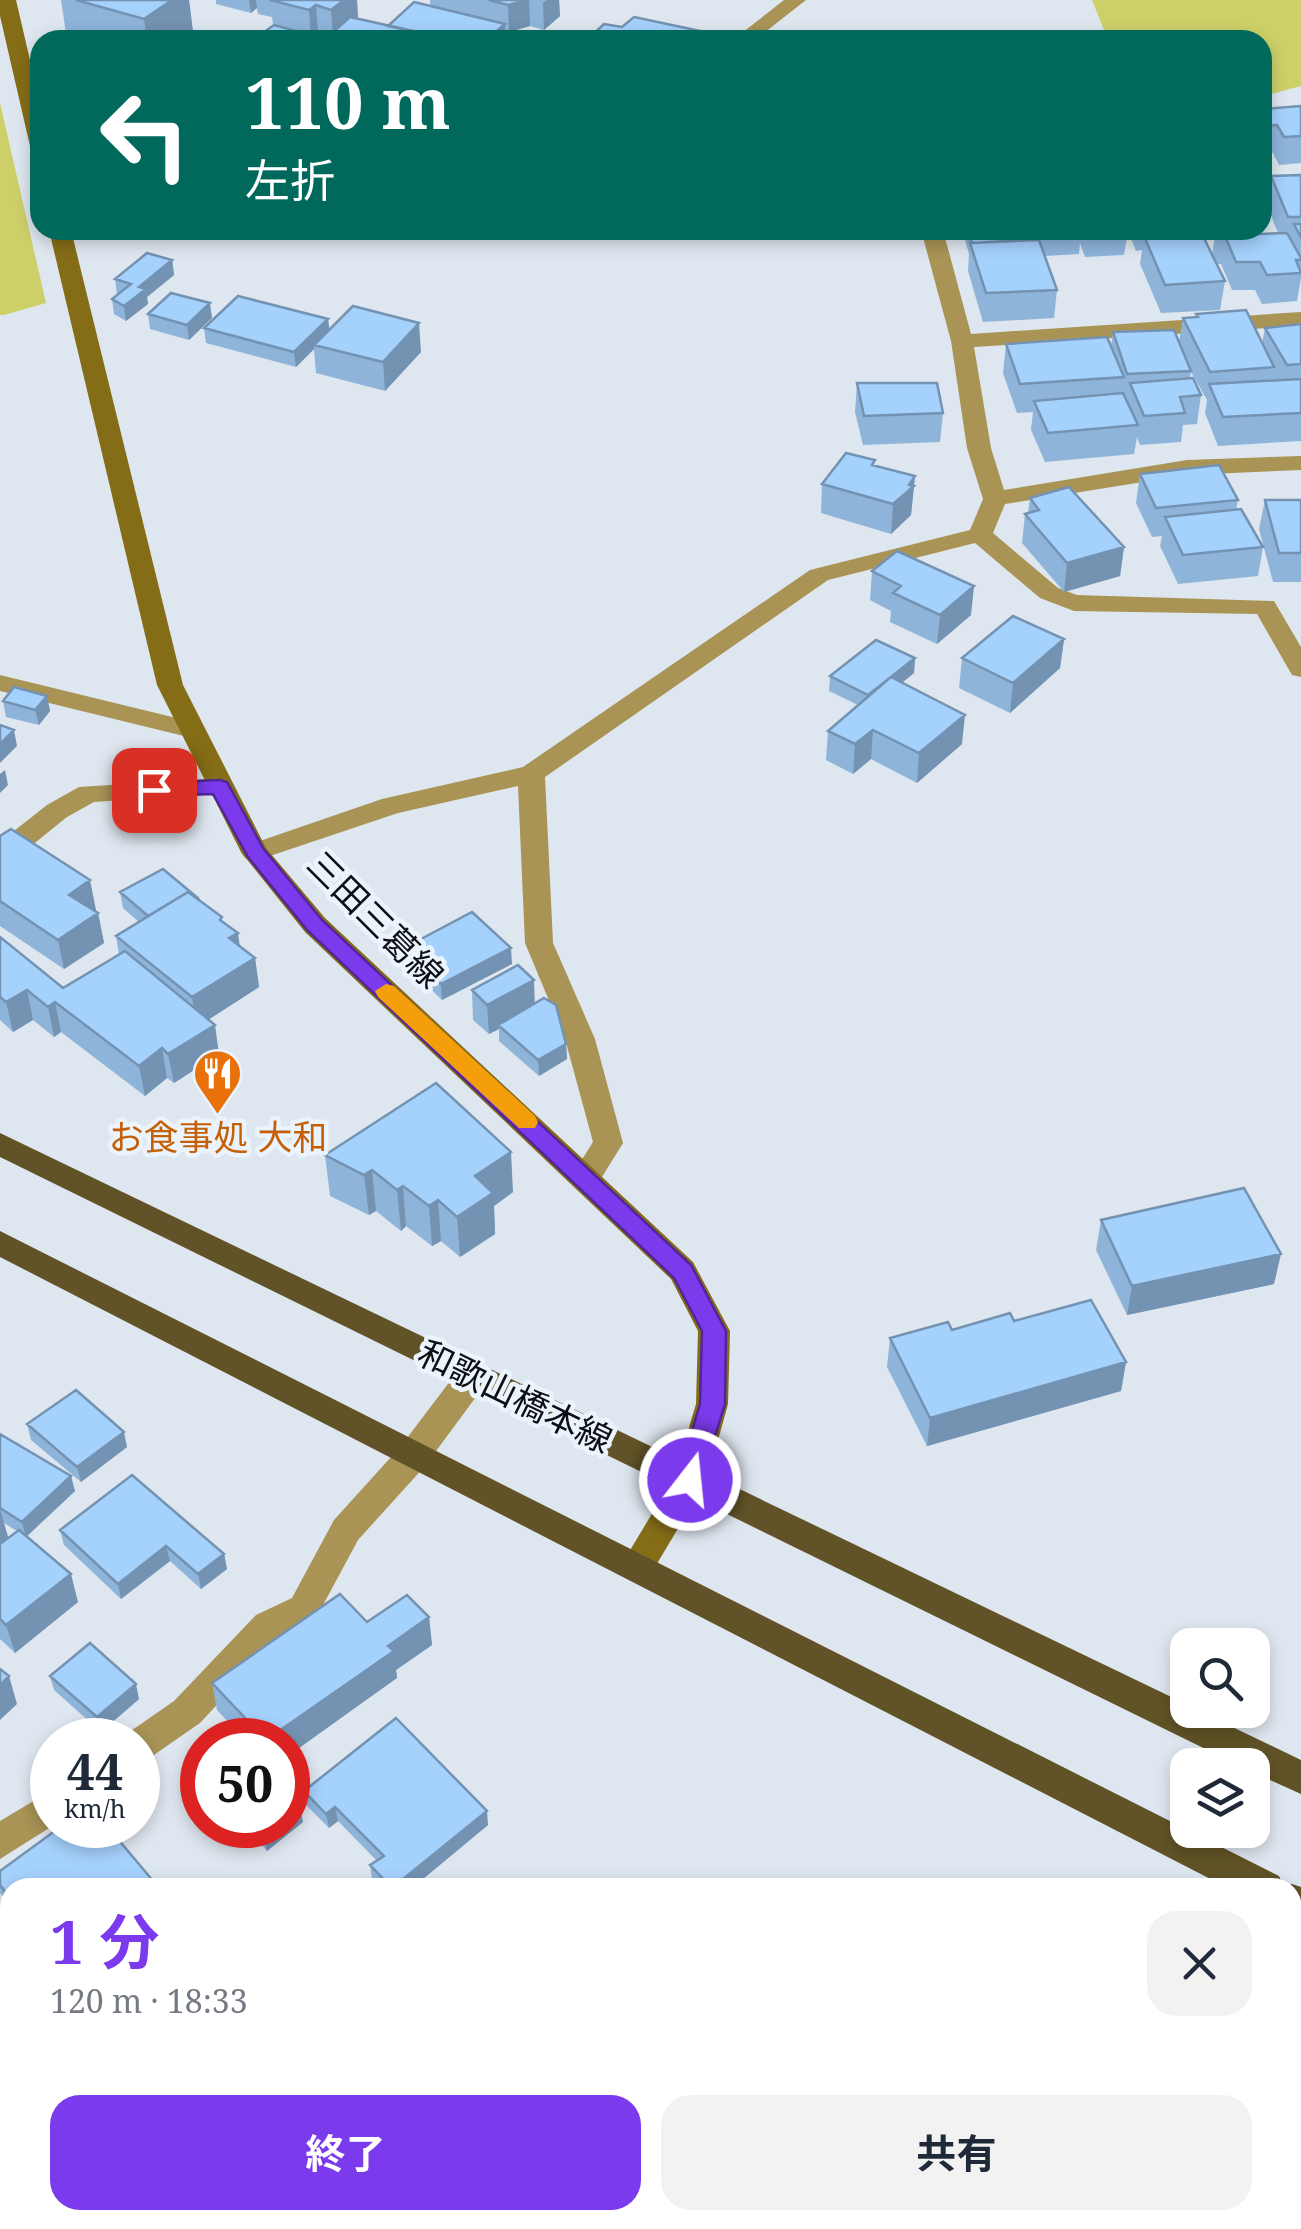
<!DOCTYPE html>
<html lang="ja">
<head>
<meta charset="utf-8">
<style>
	:root { --surface:#fff; --page:#f2f2f3; --text:#1f2937; --muted:#747a83; --accent:#7c3aed }
	body { margin:0; font-family:"Noto Serif","Noto Sans JP",serif; background:var(--page); color:var(--text); height:100vh; display:flex; flex-direction:column; font-size:38px; white-space:nowrap }
	* { box-sizing:border-box; margin:0 }
	p { font-size:32px; color:var(--muted) }
	.icon { flex:none; width:55px; height:55px; fill:none; stroke:currentColor; stroke-width:2; stroke-linecap:round; stroke-linejoin:round }
	.map { position:relative; flex:1; overflow:hidden }
	.drawer { position:absolute; left:0px; top:1878px; width:1302px; height:352px; display:flex; flex-direction:column; background:var(--surface); border-radius:30px 30px 0 0; box-shadow:0 5px 15px #0003 }
	.drawer>* { flex:none }
	.hud { position:absolute; left:30px; top:30px; width:1242px; height:210px; border-radius:30px; box-shadow:0 5px 15px #0003; background:#00695c; color:#fff; overflow:hidden }
	.fabs { position:absolute; left:1170px; top:1628px; display:grid; gap:20px }
	.fabs a { display:grid; place-items:center; width:100px; height:100px; border-radius:20px; background:var(--surface); box-shadow:0 5px 15px #0003; font-size:50px }
	.speed { position:absolute; left:30px; top:1718px; display:flex; gap:20px; font-size:50px; font-weight:700; text-align:center }
	.speed>* { display:grid; place-content:center; width:130px; height:130px; border-radius:50%; background:var(--surface); box-shadow:0 5px 15px #0003; line-height:1 }
	.speed small { font-size:25px; font-weight:400 }
	.speed .limit { border:15px solid #d22; background:#fff; color:#111 }
	.pin { position:absolute; display:grid; place-items:center; width:85px; height:85px; color:#fff; margin:-42px; border-radius:20px; box-shadow:0 5px 15px #0006 }
	.me { position:absolute; width:110px; margin:-55px; rotate:16deg; stroke-linejoin:round; filter:drop-shadow(0 0 8px #0008) }
	.turn { display:flex; align-items:center; gap:35px; height:210px; padding:0 50px; font-size:45px }
	.turn .icon { width:130px; height:130px; stroke-width:2.5 }
	.turn b { display:block; font-size:70px; line-height:85px }
	.round { display:grid; place-items:center; flex:none; width:105px; height:105px; border-radius:30px; background:var(--page) }
	.head { display:flex; align-items:center; justify-content:space-between; height:170px; padding:0 50px }
	h1 { font-size:60px; font-weight:700; line-height:75px; color:var(--accent) }
	.primary-button { display:flex; gap:20px; margin-top:auto; padding:20px 50px }
	.primary-button a { flex:1; height:115px; border-radius:30px; background:var(--accent); color:#fff; font-size:40px; font-weight:700; line-height:115px; text-align:center }
	.primary-button a+a { background:var(--page); color:var(--text) }
	.map>svg:first-child { display:block }
	.green { fill:#cdd068 }
	.lines { fill:none; stroke-linecap:round; stroke-linejoin:round }
	.lane { fill:#a99456; fill-rule:evenodd }
	.street { fill:#a99456; fill-rule:evenodd }
	.secondary { fill:#856c16; fill-rule:evenodd }
	.primary { fill:#615327; fill-rule:evenodd }
	.wall { fill:#8eb4da; fill-rule:evenodd }
	.shaded-wall { fill:#7492b1 }
	.building { fill:#a5d1fd; stroke:#7492b1; stroke-width:2.5 }
	.route { fill:#7c3aed; stroke:#51269a; stroke-width:2.5 }
	.slow { fill:#f59e0b }
	.labels { text-anchor:middle; stroke-width:9; stroke-linejoin:round; paint-order:stroke }
	.street-label { font-size:35px; fill:#0d0f12; stroke:#ebf4fd }
	.food-label { font-size:35px; fill:#c56008; stroke:#ebf4fd }
</style>
</head>
<body>
<div class="map">
<svg width="1301" height="2229" viewBox="0 0 1301 2229">
	<rect width="100%" height="100%" fill="#dee6ef"/>
	<path class="green" d="M1092,0H1301V86L1263,96L1262,40H1108Z
		M0,103L46,303L4,315H0Z"/>
	<g class="lines">
		<path class="lane" d="M784,0H806L755,40H733Z"/>
		<path class="street" d="M1301,176V188L1262,191V179Z
			M921,230H943L971,334L1301,312V326L974,347L991,448L1004,490L1187,460L1301,456V470L1187,475L1005,504L993,533L1058,588L1077,595L1274,601L1301,647V677L1292,675L1257,614L1074,611L1040,598L975,543L828,580L545,777L553,943L595,1039L623,1143L597,1185L586,1188L575,1185L571,1177L593,1142L565,1039L525,943L518,786L398,813L255,861L245,858L241,852L245,846L382,799L523,767L810,570L970,530L983,499L967,448L951,341Z
			M0,675L201,724L205,730L192,738L0,691Z
			M220,778L229,781L233,787L229,793L94,802L67,817L10,863L0,865V842L47,805L79,787Z
			M472,1364L484,1368L488,1377L484,1386L425,1466L358,1540L316,1618L280,1637L200,1723L151,1757L138,1762V1740H123L125,1735L174,1701L256,1615L292,1598L334,1520L401,1446L460,1368Z
			M52,1790L54,1825L0,1859V1821Z"/>
		<path class="secondary" d="M0,0H16L40,103V152L30,146L0,16Z
			M49,230H71L183,685L266,848L325,918L693,1262L730,1331L728,1404L707,1480L649,1577L637,1581L625,1577L620,1567L674,1477L696,1404L698,1331L671,1279L305,932L241,852L157,685Z"/>
		<path class="primary" d="M0,1133L1188,1705V1710H1197L1301,1760V1794L1252,1772V1765H1238L0,1157Z
			M0,1231L1279,1876L1284,1887L1292,1884L1301,1887V1923L1292,1920V1888H1228L0,1257Z"/>
	</g>
	<path class="wall" d="M61,0H189L194,40H67Z
		M216,0H357L358,17L357,18L388,26L430,6V0H559L560,16L544,30L530,26L509,32L505,30V38L503,40H324L329,35L318,32L311,37L296,33L297,40H258L257,37L273,25L272,17L258,14L257,8L251,13L216,4Z
		M1301,106V163L1279,165L1273,153H1262V109Z
		M1301,175V278L1297,301L1262,304L1255,290H1232L1221,264H1217L1225,281L1220,310L1161,313L1140,264L1142,250L1136,251L1128,231L1124,255L1085,257L1080,243L1079,254L1045,256L1057,290L1054,318L983,322L968,271L969,254L962,230H1018L1022,240H1031L1027,230H1194L1193,232L1212,254L1216,230H1257L1259,234L1278,233L1266,203L1271,176Z
		M788,230H844V237H788Z
		M172,260L174,275L147,297L148,304L126,321L114,314L112,299L117,294L115,279Z
		M148,314L212,318L189,340L150,329Z
		M1196,314L1262,343L1265,328L1301,324V441L1218,446L1205,413L1207,400L1191,372L1190,378L1201,395L1197,424L1183,425L1181,442L1140,445L1137,437L1134,454L1045,462L1031,430L1033,412L1017,413L1003,373L1006,344L1111,347L1113,332L1179,342L1183,318L1196,317Z
		M328,319L329,329L421,352L385,391L316,373L314,349L296,367L206,343L204,328Z
		M857,383L943,413L940,442L863,445L855,412Z
		M875,466L915,476L911,515L891,534L821,513L822,484Z
		M1140,474L1238,500L1236,510L1263,547L1258,576L1178,584L1160,546L1162,536L1152,537L1136,503Z
		M1030,498L1124,547L1120,576L1064,592L1022,543L1025,514L1028,513Z
		M1265,500H1301V582H1273L1259,529Z
		M872,571L971,615L937,644L890,622L891,611L870,600Z
		M1064,639L1060,668L1010,713L959,688L962,658Z
		M915,658L914,673L902,683L962,744L917,783L871,759L853,774L826,760L828,731L858,705L829,691L830,676Z
		M47,696L50,711L39,725L6,717L3,701Z
		M0,836L96,910L95,911L98,913L104,943L64,969L0,926Z
		M120,892L223,922L240,946L255,958L259,987L208,1020L219,1054L174,1083L167,1078L145,1096L61,1032L54,1037L33,1020L13,1032L0,1020V937L63,988L119,955L116,936L139,922L123,908Z
		M404,948L512,964L442,1000L405,964Z
		M472,990L535,1003L566,1044L567,1059L539,1076L499,1041V1029L489,1034L473,1020Z
		M325,1155L513,1192L494,1206L495,1234L460,1257L441,1241L432,1246L406,1226L401,1231L376,1211L369,1215L330,1196Z
		M1101,1220L1274,1284L1127,1315L1096,1250Z
		M1014,1321L1126,1362L1121,1391L927,1446L887,1367L890,1338Z
		M27,1424L127,1447L81,1482L31,1440Z
		M0,1434L75,1491L27,1536L78,1602L15,1653L0,1639ZM4,1523L17,1531L4,1542L8,1537Z
		M60,1530L224,1554L227,1569L201,1589L170,1561L121,1599L64,1545Z
		M429,1617L432,1645L396,1670L397,1678L288,1740H245L217,1710L212,1683L367,1622Z
		M50,1676L139,1699L101,1732L54,1690Z
		M304,1791L488,1825L412,1888H381L372,1879L370,1865L377,1861L338,1821L329,1828L306,1805Z
		M303,1822L267,1851L244,1825H288Z
		M0,1871L10,1888V1906L0,1893Z"/>
	<path class="shaded-wall" d="M172,0H189L194,40H147L144,19Z
		M249,0H256L257,8L251,13Z
		M340,0H357L358,17L333,36L331,10Z
		M529,0L530,26L509,32L508,5Z
		M547,0H559L560,16L544,30L543,3Z
		M316,5L318,32L311,37L309,10Z
		M505,24V38L503,40H487Z
		M296,31L297,40H285Z
		M172,260L174,275L147,297L148,304L126,321L124,306L139,287Z
		M210,303L212,318L189,340L187,325Z
		M328,319L330,334L314,345V349L296,367L294,352Z
		M419,323L421,352L385,391L383,362Z
		M915,476L911,515L891,534L893,504Z
		M1124,547L1120,576L1064,592L1067,563Z
		M974,586L971,615L937,644L940,615Z
		M1064,639L1060,668L1010,713L1013,683Z
		M915,658L914,673L867,710L868,695Z
		M47,696L50,711L39,725L35,710Z
		M965,715L962,744L917,783L919,753Z
		M14,730L17,746L0,763V744Z
		M873,730L871,759L853,774L855,744Z
		M5,770L8,785L0,793V774Z
		M90,880L96,910L75,924L69,895Z
		M98,913L104,943L64,969L58,940Z
		M238,933L242,962L229,938Z
		M511,948L512,964L442,1000L441,984Z
		M255,958L259,987L197,1027L192,997Z
		M534,980L535,1009L498,1025L499,1029L489,1034L487,1005Z
		M27,990L33,1020L13,1032L6,1002Z
		M55,1002L61,1032L54,1037L48,1007Z
		M215,1025L219,1054L174,1083L168,1054Z
		M566,1044L567,1059L539,1076L538,1060Z
		M162,1048L167,1078L145,1096L139,1066Z
		M511,1152L513,1192L494,1206L495,1234L460,1257L457,1217L475,1176Z
		M372,1170L376,1211L369,1215L364,1175Z
		M403,1186L406,1226L401,1231L397,1190Z
		M438,1200L441,1241L432,1246L429,1206Z
		M1281,1254L1274,1284L1127,1315L1132,1286Z
		M1126,1362L1121,1391L927,1446L930,1418Z
		M124,1432L127,1447L81,1482L77,1467Z
		M71,1476L75,1491L26,1537L22,1522Z
		M0,1509L8,1537L0,1545Z
		M166,1546L170,1561L121,1599L118,1584Z
		M224,1554L227,1569L201,1589L198,1574Z
		M71,1574L78,1602L15,1653L6,1625Z
		M429,1617L432,1645L396,1670L397,1678L288,1756V1740H267L388,1646Z
		M9,1676L17,1704L0,1720V1685Z
		M136,1684L139,1699L101,1732L97,1717Z
		M335,1807L338,1821L329,1828L326,1814Z
		M300,1808L303,1822L267,1851L264,1837L279,1825H288V1818Z
		M487,1811L488,1825L412,1888H394Z
		M10,1977V2009L0,2017V1985Z
		M10,2191V2220H14L3,2229H0V2200Z"/>
	<path class="building" d="M76,0H172L144,19Z
		M270,0H344L331,10L316,5L309,10Z
		M489,0H527L508,5Z
		M414,2L505,24L487,40H422V33L388,26Z
		M350,17L422,33L414,40H324Z
		M634,17L705,32L697,40H596L589,38L604,24L622,27Z
		M274,25L296,31L285,40H269L257,37Z
		M210,36L226,40H205Z
		M232,37L246,40H227Z
		M1301,106V136L1284,137L1277,125L1265,126L1262,122V109Z
		M1301,175V217H1288L1271,176Z
		M1294,224H1301V238Z
		M967,230H1018L1022,240L972,243Z
		M1217,230H1257L1259,234L1287,233L1301,258V260H1296L1301,273L1267,275L1260,262H1236L1225,236H1219Z
		M1201,232L1225,281L1165,285L1144,236Z
		M1039,240L1057,290L986,293L970,243Z
		M147,253L172,260L139,287L146,289L124,306L112,299L131,284L115,279Z
		M171,293L210,303L187,325L148,314Z
		M238,296L328,319L294,352L204,328Z
		M353,306L419,323L383,362L314,345Z
		M1246,310L1274,367L1210,372L1183,318L1198,317L1196,314Z
		M1301,324V364L1287,365L1265,328Z
		M1174,330L1191,371L1127,374L1113,332Z
		M1107,337L1124,377L1020,384L1006,344Z
		M1193,378L1201,395L1180,397L1185,413L1144,416L1130,383Z
		M1301,379V413L1223,417L1209,384Z
		M857,383H937L943,413L864,416Z
		M1123,393L1138,425L1048,433L1034,401Z
		M846,453L875,460L872,465L915,476L909,485L914,486L893,504L822,484Z
		M1219,465L1238,500L1156,508L1140,474Z
		M1069,487L1124,547L1067,563L1025,514L1039,510L1030,498Z
		M1265,500H1301V553H1279Z
		M1241,509L1263,547L1183,555L1165,517Z
		M897,551L974,586L940,615L893,593L901,586L872,571Z
		M1013,616L1064,639L1013,683L962,658Z
		M876,640L915,658L868,695L830,676Z
		M891,677L965,715L919,753L873,730L855,744L828,731Z
		M14,687L47,696L35,710L3,701Z
		M0,725L14,730L0,744Z
		M11,829L90,880L69,895L98,913L58,940L0,901V836Z
		M163,869L199,899L188,892L148,916L120,892Z
		M188,892L222,917L220,920L238,933L229,938L255,958L192,997L116,936Z
		M472,912L511,948L441,984L404,948Z
		M0,937L63,988L125,951L215,1025L168,1054L162,1048L139,1066L55,1002L48,1007L27,990L6,1002L0,997Z
		M518,965L534,980L487,1005L472,990Z
		M544,998L556,1005L566,1044L538,1060L498,1025Z
		M436,1083L511,1152L475,1176L493,1193L457,1217L438,1200L429,1206L403,1186L397,1190L372,1170L364,1175L325,1155Z
		M1244,1188L1281,1254L1132,1286L1101,1220Z
		M1091,1300L1126,1362L930,1418L890,1338L948,1322L952,1330L1010,1313L1014,1321Z
		M76,1390L124,1432L77,1467L27,1424Z
		M0,1434L71,1476L22,1522L0,1508Z
		M132,1475L224,1554L198,1574L166,1546L118,1584L60,1530Z
		M19,1530L71,1574L6,1625L0,1619V1544Z
		M340,1594L367,1622L407,1595L429,1617L388,1646L394,1651L266,1740L212,1683Z
		M90,1643L136,1684L97,1717L50,1676Z
		M0,1669L9,1676L0,1685Z
		M396,1718L487,1811L392,1888L370,1865L384,1856L335,1807L326,1814L304,1791Z
		M288,1795L300,1808L288,1818Z
		M63,1825H106L159,1888H10V1898L0,1885V1871Z
		M253,1825H279L264,1837Z
		M0,1928L10,1940V1977L0,1985Z
		M0,2111L10,2124V2191L0,2200Z"/>
	<path class="route" d="M220,780L227,782L263,848L322,920L691,1265L726,1331L725,1404L699,1488L690,1491L681,1488L677,1480L700,1404L702,1331L674,1278L307,930L248,857L213,794L154,796L144,790L154,783Z"/>
	<path class="slow" d="M386,984L394,986L535,1116L538,1122L535,1128H519L378,997L375,991Z"/>
	<defs>
		<symbol id="restaurant-pin" viewBox="-11 -11 22 30"><path d="M0 17L-7.5 6A9.5 9.5 0 1 1 7.5 6Z" fill="#e8710a" stroke="#ebf4fd"/><path d="M-5-6h1v4h1v-4h1v4h1v-4h1v5L-1.5 .5V6h-2V.5L-5-1ZM5-6V6H3V1.5H1.5Q1.5-4 5-6Z" fill="#fff"/></symbol>
	</defs>
	<g fill-rule="evenodd">
		<use href="#restaurant-pin" x="190" y="1046" width="55" height="75"/>
	</g>
	<g class="labels">
		<g class="street-label">
			<text transform="translate(375 920) rotate(45)" y="12">三田三葛線</text>
			<text transform="translate(515 1397) rotate(26)" y="12">和歌山橋本線</text>
		</g>
		<g class="food-label">
			<text x="218" y="1150">お食事処 大和</text>
		</g>
	</g>
</svg>
<div class="fabs">
<a><svg class="icon" aria-label="search" viewBox="0 0 24 24"><circle cx="10" cy="10" r="6"/><path d="M15 15l6 6"/></svg></a>
<a><svg class="icon" aria-label="layers" viewBox="0 0 24 24"><path d="M12 4l9 5-9 5-9-5zM3 14l9 5 9-5"/></svg></a>
</div>
<div class="speed"><div>44<small>km/h</small></div><div class="limit">50</div></div>
<div class="pin" style="left:154px;top:790px;background:#d93025"><svg class="icon" aria-label="arrive" viewBox="0 0 24 24"><path d="M6 21V4h12l-3 4 3 4H6"/></svg></div>
<svg class="me" style="left:690px;top:1480px" viewBox="-20 -20 40 40"><circle r="17" fill="#7c3aed" stroke="#fff" stroke-width="3"/><path d="M0-11L8 9 0 5-8 9z" fill="#fff"/></svg>
<div class="hud">
<div class="turn"><svg class="icon" aria-label="left" viewBox="0 0 24 24"><path d="M17 20v-9H6M10 6l-5 5 5 5"/></svg><div><b>110 m</b>左折</div></div>
</div>
<section class="drawer">
<div class="head"><div><h1>1 分</h1><p>120 m · 18:33</p></div><a class="round"><svg class="icon" aria-label="close" viewBox="0 0 24 24"><path d="M6 6l12 12M18 6L6 18"/></svg></a></div>
<div class="primary-button"><a>終了</a><a>共有</a></div>
</section>
</div>
</body>
</html>
